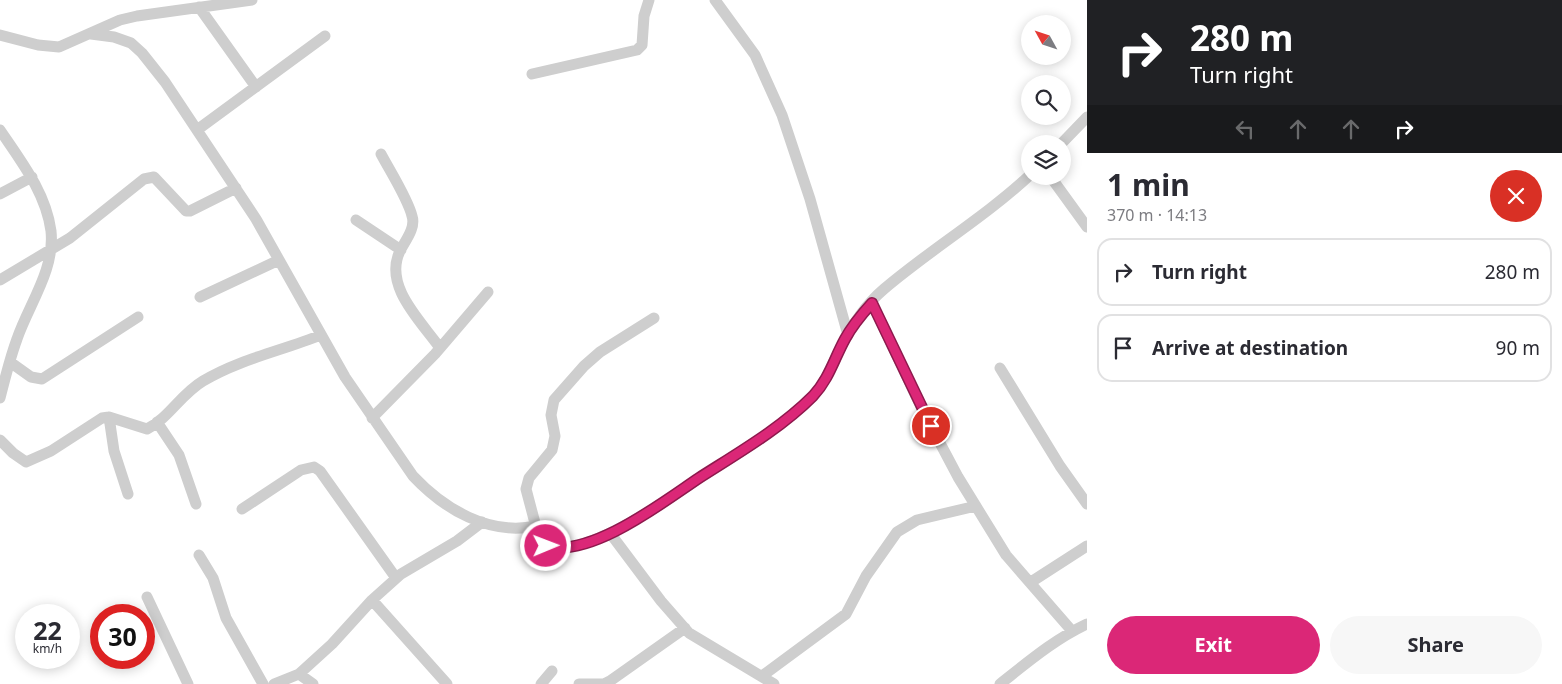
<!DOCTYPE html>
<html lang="en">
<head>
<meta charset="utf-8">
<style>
	:root { --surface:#fff; --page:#f7f7f7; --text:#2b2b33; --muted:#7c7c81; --line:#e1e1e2; --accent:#db2777 }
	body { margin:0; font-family:"Noto Sans",sans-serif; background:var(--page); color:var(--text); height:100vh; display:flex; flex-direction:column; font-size:19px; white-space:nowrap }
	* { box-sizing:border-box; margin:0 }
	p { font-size:16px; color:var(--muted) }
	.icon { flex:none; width:28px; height:28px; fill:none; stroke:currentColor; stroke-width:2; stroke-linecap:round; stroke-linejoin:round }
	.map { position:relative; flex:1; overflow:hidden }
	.panel { display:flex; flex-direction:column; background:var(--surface); width:475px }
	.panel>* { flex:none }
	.top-card { background:#202124; color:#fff; overflow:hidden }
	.needle { width:32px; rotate:310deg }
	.fabs { position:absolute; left:1021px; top:15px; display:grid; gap:10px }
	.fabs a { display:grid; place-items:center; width:50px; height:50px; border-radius:50%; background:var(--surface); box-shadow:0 2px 12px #0003; font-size:25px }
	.speed { position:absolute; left:15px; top:604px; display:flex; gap:10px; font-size:25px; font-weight:700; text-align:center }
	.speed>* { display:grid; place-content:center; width:65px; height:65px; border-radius:50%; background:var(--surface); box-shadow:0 2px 12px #0003; line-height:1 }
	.speed small { font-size:12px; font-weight:400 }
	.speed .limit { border:8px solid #d22; background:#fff; color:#111 }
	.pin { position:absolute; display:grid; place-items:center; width:42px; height:42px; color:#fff; margin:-21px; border:2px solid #fff; border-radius:50%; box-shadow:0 1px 5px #0007 }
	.me { position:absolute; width:55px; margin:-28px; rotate:89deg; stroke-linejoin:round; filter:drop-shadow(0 0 4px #0008) }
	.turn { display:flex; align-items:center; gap:18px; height:105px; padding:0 20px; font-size:22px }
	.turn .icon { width:65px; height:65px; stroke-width:2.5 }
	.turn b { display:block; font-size:35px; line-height:42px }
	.lanes { display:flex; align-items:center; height:48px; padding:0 20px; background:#0003; justify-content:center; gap:25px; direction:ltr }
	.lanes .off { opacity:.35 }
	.round { display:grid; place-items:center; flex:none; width:52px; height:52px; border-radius:26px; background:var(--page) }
	.headline { display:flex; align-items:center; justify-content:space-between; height:85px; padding:0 20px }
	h1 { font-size:30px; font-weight:700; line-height:38px }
	.button { display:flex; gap:10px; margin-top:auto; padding:10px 20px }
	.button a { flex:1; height:58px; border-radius:30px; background:var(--accent); color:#fff; font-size:20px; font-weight:700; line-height:58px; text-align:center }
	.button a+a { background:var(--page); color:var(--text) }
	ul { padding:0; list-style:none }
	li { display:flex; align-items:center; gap:15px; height:68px; margin:0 10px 8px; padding:0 10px; border:2px solid var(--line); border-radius:15px }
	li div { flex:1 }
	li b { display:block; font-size:19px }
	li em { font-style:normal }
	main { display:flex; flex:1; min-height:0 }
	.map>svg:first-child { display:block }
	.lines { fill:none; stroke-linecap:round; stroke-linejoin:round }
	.minor { stroke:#cecece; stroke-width:11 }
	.route-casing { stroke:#8e194d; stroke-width:12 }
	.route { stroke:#db2777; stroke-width:9 }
</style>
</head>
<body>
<main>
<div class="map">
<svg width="1087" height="684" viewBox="0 0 1087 684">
	<rect width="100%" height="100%" fill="#fff"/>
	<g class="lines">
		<path class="minor" d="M715,0L755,55L782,115L810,199L848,335
			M199,7L256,87
			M91,34L114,37L131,43L142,53L165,82L256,219L345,377L413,476C444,509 489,536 536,526
			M0,35L38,45L59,47L120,20L137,16L252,0
			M532,74L637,50L642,45L644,16L649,0
			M0,130C21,161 46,193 51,231C55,270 29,304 17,339C10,358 5,378 0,398
			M197,130L325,36
			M1061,144L1087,117
			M381,154C390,171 408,199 412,216C416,228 405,241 400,251C383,286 421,321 440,348
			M1050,176L1087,227
			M0,194L32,177
			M356,220L401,250
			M0,280L70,238L144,179L154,177L186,211H190L236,188
			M200,297L279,260
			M872,303L922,409L958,477L1006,555L1072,631
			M654,318L600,352L584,366L554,400L551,415L555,436L552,450L529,478L526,489L540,542C574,568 669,499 698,479C738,453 781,429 814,395C826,382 830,368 838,353C849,330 865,305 884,289C931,249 985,217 1030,175
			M10,362L31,377L42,379L138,317
			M1000,368L1060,466L1087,504
			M109,417L114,451L128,494
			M372,418L435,354L488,292
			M157,422L179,455L196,504
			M0,440L13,453L26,462L51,451L102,418L109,417L147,429C169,418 181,394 203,381C240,359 281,351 321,335
			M242,509L301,470L314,467L320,471L396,578
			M610,533L661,601L689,633L774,684
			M199,555L213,578L226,618L263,684
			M1031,582L1087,546
			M147,597L188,684
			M372,600L447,684
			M299,674L313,684
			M762,676L846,614L866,576L897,532L917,520L976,506
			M274,684L299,674L332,644L372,600L401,574L457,541L482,522
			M541,684L552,671
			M579,684H604L610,681L685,628
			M1000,684C1028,662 1055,639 1087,624"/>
	</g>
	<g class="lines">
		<defs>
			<path id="route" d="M546,546C591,558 663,502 699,478C738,453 780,429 813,396C829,379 834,359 845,339C852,326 862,314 872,303L931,426"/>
		</defs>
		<use href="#route" class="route-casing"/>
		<use href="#route" class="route"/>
	</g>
</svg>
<div class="fabs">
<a><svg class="needle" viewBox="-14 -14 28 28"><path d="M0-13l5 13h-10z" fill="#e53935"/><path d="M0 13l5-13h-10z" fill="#7c7c81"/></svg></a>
<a><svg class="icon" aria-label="search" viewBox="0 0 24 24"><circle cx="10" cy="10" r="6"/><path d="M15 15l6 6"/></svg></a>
<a><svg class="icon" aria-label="layers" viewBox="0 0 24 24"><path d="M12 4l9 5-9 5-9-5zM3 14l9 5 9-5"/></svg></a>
</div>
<div class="speed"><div>22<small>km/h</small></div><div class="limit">30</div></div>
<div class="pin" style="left:931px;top:426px;background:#d93025"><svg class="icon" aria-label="arrive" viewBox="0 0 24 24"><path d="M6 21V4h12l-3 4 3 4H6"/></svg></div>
<svg class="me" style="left:546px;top:546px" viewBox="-20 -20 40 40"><circle r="17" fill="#db2777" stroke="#fff" stroke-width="3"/><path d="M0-11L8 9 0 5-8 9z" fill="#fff"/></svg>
</div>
<section class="panel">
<div class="top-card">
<div class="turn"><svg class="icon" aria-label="right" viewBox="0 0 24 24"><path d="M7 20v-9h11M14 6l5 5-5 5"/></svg><div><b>280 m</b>Turn right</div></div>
<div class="lanes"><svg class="icon off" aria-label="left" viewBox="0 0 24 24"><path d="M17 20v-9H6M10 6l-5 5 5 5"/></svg><svg class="icon off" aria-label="ahead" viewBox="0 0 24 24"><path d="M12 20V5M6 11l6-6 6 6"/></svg><svg class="icon off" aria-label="ahead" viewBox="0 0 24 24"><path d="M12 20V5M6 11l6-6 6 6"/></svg><svg class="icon" aria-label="right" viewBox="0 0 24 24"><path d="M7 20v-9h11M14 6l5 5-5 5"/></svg></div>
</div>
<div class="headline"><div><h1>1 min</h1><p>370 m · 14:13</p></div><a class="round" style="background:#d93025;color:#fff"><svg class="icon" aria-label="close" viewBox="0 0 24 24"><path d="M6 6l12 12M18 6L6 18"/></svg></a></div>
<ul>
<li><svg class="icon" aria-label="right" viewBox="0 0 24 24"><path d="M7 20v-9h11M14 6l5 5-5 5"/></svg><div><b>Turn right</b></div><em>280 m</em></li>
<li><svg class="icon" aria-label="arrive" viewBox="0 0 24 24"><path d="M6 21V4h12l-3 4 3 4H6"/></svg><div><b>Arrive at destination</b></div><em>90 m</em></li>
</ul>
<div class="button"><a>Exit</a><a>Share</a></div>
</section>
</main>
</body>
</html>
